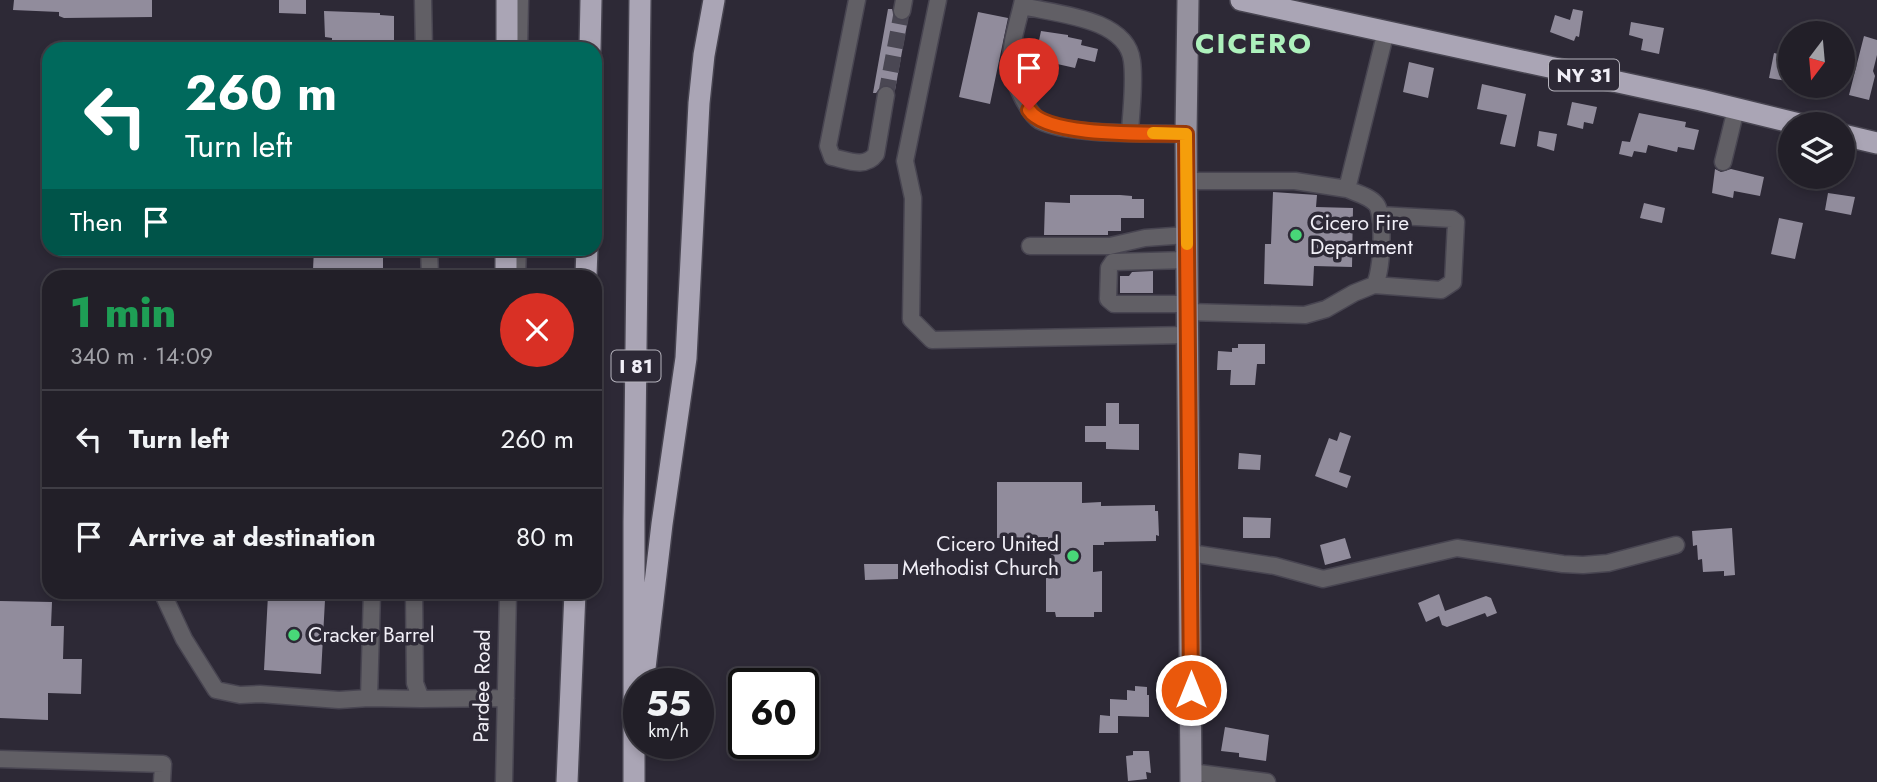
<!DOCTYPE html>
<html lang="en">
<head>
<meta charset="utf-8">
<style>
	:root { --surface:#221f28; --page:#2a2730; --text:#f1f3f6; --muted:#a2a2a8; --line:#3f3d45 }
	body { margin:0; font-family:Jost,sans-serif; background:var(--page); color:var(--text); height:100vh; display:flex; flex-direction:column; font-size:26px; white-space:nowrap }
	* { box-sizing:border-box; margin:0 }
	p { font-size:23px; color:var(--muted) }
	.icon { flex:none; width:38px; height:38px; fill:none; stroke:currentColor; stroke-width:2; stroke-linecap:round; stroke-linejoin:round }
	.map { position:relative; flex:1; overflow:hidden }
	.drawer { position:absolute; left:42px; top:270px; width:560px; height:329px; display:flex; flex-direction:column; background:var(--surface); border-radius:21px; box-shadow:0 4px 10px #0003,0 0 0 2px var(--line) }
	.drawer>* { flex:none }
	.hud { position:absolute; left:42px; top:42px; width:560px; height:214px; border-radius:21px; box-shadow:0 4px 10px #0003,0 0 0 2px var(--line); background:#00695c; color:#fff; overflow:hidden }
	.needle { width:46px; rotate:196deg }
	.fabs { position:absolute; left:1778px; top:21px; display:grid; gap:14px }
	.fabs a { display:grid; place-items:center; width:77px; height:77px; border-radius:50%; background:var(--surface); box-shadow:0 4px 10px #0003,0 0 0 2px var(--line); font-size:35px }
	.speed { position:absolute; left:623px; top:668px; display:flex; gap:14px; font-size:35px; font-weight:700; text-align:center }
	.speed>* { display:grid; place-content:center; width:91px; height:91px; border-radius:50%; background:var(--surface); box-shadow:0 4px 10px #0003,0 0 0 2px var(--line); line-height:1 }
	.speed small { font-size:18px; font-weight:400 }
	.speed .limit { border:4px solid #111; border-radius:10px; background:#fff; color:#111 }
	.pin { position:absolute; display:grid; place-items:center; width:60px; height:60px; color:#fff; margin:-72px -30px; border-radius:50% 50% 50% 0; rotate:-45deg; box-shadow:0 0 7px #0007 }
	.pin .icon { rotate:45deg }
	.me { position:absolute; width:77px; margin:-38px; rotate:0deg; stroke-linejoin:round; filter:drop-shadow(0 0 5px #0008) }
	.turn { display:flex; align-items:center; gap:24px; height:147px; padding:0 28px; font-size:32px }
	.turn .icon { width:91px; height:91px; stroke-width:2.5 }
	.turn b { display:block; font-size:49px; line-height:60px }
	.then { display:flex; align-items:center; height:66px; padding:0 28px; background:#0003; gap:14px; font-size:26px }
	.round { display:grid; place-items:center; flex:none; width:74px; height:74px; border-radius:37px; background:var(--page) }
	.summary { display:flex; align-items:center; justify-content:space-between; height:119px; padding:0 28px }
	h1 { font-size:42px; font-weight:800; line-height:52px; color:#1e9e55 }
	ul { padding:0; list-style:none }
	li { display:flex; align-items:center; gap:21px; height:98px; padding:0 28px; border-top:2px solid var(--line) }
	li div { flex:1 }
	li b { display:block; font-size:26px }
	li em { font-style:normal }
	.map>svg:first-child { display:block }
	.building { fill:#918c9c }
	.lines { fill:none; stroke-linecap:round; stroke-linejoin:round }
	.minor-tunnel { stroke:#4a4753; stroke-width:16; stroke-dasharray:16 8; stroke-linecap:butt }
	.minor-casing { stroke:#484551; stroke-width:19 }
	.major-casing { stroke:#484551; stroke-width:24 }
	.highway-casing { stroke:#484551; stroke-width:24 }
	.minor { stroke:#615f65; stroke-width:16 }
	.major { stroke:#95919e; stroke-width:21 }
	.highway { stroke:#aaa5b5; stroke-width:21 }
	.route-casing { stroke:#983908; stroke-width:18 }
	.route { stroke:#ea580c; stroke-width:12 }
	.slow { stroke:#f59e0b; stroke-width:12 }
	.poi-dot { fill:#48d778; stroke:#2d2936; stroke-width:2.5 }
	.labels { text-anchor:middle; stroke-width:7; stroke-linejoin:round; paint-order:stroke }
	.shield { fill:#2d2936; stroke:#b6b4bd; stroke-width:2 }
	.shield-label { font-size:19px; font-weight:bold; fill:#f1eff7 }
	.poi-label { font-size:21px; fill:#f1eff7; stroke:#2d2936; text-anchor:start }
	.street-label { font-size:21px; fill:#f1eff7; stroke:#2d2936 }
	.district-label { font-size:28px; font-weight:bold; letter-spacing:2px; fill:#adf1bc; stroke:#2d2936 }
</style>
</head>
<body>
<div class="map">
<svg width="1877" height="782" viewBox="0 0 1877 782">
	<rect width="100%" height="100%" fill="#2d2936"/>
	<path class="building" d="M14,0H152V17L64,18L59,16V12L13,10Z
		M279,0H306V14L279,13Z
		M888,9H892L896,19L901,21L908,19L895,90L888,85H883L876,93H873Z
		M1573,9L1583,11L1579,37L1576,36L1574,41L1550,32L1555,15L1570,20Z
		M324,11L380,13V15L394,16V43L367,44V42L332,41V38L325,37Z
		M978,12L1008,18L990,104L959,97Z
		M1631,22L1664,28L1659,54L1641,50L1643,39L1629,35Z
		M1041,31L1068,35V37L1082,40L1081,45L1098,49L1095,62L1078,58L1075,68L1035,59Z
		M1864,36L1877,40V55L1873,71L1875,76L1869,100L1849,95Z
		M1774,53L1790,56L1786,81L1769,78Z
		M1409,62L1434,68L1428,98L1403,92Z
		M1482,84L1526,94L1515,147L1500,144L1507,115L1477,109Z
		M1572,102L1597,107L1593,124L1584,122L1583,129L1567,125Z
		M1639,113L1686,122L1685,127L1699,130L1694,150L1678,147L1677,152L1648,145L1646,153L1634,151L1632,157L1619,154L1622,141L1630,142Z
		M1539,131L1557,134L1554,151L1537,146Z
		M1715,169L1721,172L1731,169L1764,177L1760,196L1734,191L1733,198L1712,193Z
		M1273,192L1317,195L1316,207L1353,208L1352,267L1314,266L1313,286L1264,284L1265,244H1271Z
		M1828,193L1855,197L1851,215L1825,210Z
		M1070,195H1120L1132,196V199H1144V218H1121V231H1108V235H1044L1045,202L1070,203Z
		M1644,203L1665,208L1662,223L1640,218Z
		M1779,218L1803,223L1795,259L1771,254Z
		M314,248H383V274L355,276V273L321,272V270H313Z
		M1153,271V293H1120V276H1129L1132,272Z
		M1238,344H1265V364H1257L1255,385H1230L1231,370H1217L1218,351L1232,352V348H1238Z
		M1106,403H1119V424H1139V450L1106,449V442H1085V426H1106Z
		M1340,432L1351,436L1339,472L1351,476L1347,488L1315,476L1329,438L1337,441Z
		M1239,453L1261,455L1260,470L1238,469Z
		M997,482H1082V503L1101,502V506L1155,505V511H1158L1159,536L1156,535V541L1104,542V545H1093V572L1102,571V612H1094V617H1056L1055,612H1046V576H1052L1051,547L1048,548V537L997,538Z
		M1243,517L1271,518L1270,538H1243Z
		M1732,528L1735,575L1724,576V571L1703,572L1702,559L1698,560L1697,545L1693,546L1692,531Z
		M1345,538L1351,558L1325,565L1320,545Z
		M864,564H898V579L865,580Z
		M1439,594L1445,611L1486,596L1491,598L1497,613L1487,617L1485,613L1447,627L1442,625L1439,616L1426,622L1418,603Z
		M268,595L325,600L321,674L264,670Z
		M0,601L52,602L51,626H64L63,659H82L81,694L48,693V720L0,718Z
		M1135,686L1147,687V695H1149V717L1118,716V733H1099L1100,715L1110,716V699L1127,700V690L1135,691Z
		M1225,727L1269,735L1266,761L1239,757V753L1221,751Z
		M1133,751H1149L1151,773L1146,772L1147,779L1128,781L1126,756L1133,755Z"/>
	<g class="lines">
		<path class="minor-tunnel" d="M886,95L902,11"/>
		<defs>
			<path id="minor" d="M423,0L424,49
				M857,0L828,146L832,157C847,160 865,169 876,154L886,95
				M938,0L905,161L913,198L911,319L932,340L1188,335
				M1023,0C1019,20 1010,43 1011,64C1012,79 1028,114 1040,121C1068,136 1152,133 1186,134
				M1022,6C1056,14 1127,18 1132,61C1135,84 1131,110 1130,133
				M902,11L904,0
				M519,49L520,0
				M1723,162L1736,109
				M1187,181H1295L1347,189L1386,31
				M1030,246H1110L1145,238L1187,235
				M429,248L430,276
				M1187,260L1113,262L1109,268L1108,299L1114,304H1188
				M517,276L518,248
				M1374,285L1441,290L1453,282L1456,222L1452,219L1380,215
				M1188,312L1305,315L1326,309L1354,293L1374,285C1382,275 1385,215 1376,204C1369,196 1356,193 1347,189
				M1190,553L1275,566L1323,579L1457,548L1563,564L1583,565L1608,563L1676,545
				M165,592L163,594L184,639L216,690L240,695L260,694L339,700L369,698L372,592
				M414,592L415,683L421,699L506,698
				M369,698L421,699
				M0,759L163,764L162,782
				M1191,772L1267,782
				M504,782L508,592"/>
			<path id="major" d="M1188,0L1186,134L1191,782"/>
			<path id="highway" d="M1241,0L1701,100L1799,124
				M507,49V0
				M590,49L591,0
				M1843,135L1877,143
				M506,276V248
				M586,276L587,248
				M645,668L662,524L686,358L699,103L704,55L714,0
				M567,782L575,592
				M634,782V522L640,0"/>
		</defs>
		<use href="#minor" class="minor-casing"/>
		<use href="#major" class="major-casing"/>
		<use href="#highway" class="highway-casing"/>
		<use href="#minor" class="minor"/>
		<use href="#major" class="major"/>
		<use href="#highway" class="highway"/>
	</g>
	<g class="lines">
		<defs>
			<path id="route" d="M1029,110C1047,138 1153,133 1186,134L1191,690"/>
		</defs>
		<use href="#route" class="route-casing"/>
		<use href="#route" class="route"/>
		<path class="slow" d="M1153,133L1186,134L1187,244"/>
	</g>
	<g class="poi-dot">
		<circle cx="1296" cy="235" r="7"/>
		<circle cx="1073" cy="556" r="7"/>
		<circle cx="294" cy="635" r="7"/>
	</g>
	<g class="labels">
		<g class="shield">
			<rect x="1549" y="59.5" width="70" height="31" rx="5"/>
			<rect x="611.5" y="350.5" width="49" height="31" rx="5"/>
		</g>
		<g class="shield-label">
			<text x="1584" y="82">NY 31</text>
			<text x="636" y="373">I 81</text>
		</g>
		<g class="poi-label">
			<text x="1310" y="230">Cicero Fire<tspan x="1310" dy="24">Department</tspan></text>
			<text x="1059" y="551" text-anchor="end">Cicero United<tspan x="1059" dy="24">Methodist Church</tspan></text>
			<text x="308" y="642">Cracker Barrel</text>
		</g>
		<g class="street-label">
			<text transform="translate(482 686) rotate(-89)" y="7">Pardee Road</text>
		</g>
		<g class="district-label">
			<text x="1254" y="53">CICERO</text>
		</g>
	</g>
</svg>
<div class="fabs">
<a><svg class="needle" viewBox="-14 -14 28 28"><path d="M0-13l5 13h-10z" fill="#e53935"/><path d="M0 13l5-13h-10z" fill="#a2a2a8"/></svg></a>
<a><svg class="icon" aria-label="layers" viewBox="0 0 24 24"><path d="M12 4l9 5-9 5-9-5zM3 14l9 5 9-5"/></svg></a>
</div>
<div class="speed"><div>55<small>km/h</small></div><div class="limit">60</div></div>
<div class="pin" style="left:1029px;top:110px;background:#d93025"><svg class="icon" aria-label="arrive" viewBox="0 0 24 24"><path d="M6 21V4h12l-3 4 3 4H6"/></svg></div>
<svg class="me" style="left:1191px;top:690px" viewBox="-20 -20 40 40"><circle r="17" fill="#ea580c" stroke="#fff" stroke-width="3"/><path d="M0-11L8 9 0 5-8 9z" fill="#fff"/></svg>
<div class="hud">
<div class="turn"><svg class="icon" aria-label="left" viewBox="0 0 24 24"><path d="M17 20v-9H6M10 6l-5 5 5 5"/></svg><div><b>260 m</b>Turn left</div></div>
<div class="then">Then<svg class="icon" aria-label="arrive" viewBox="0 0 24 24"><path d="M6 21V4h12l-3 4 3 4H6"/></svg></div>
</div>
<section class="drawer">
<div class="summary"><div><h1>1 min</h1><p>340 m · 14:09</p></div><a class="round" style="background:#d93025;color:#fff"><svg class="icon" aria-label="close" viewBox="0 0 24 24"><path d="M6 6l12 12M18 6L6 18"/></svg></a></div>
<ul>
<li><svg class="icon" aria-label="left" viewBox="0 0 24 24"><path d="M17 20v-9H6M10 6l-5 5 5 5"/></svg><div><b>Turn left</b></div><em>260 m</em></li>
<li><svg class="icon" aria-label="arrive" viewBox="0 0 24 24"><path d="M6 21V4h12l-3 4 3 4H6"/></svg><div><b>Arrive at destination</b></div><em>80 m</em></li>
</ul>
</section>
</div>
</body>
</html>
